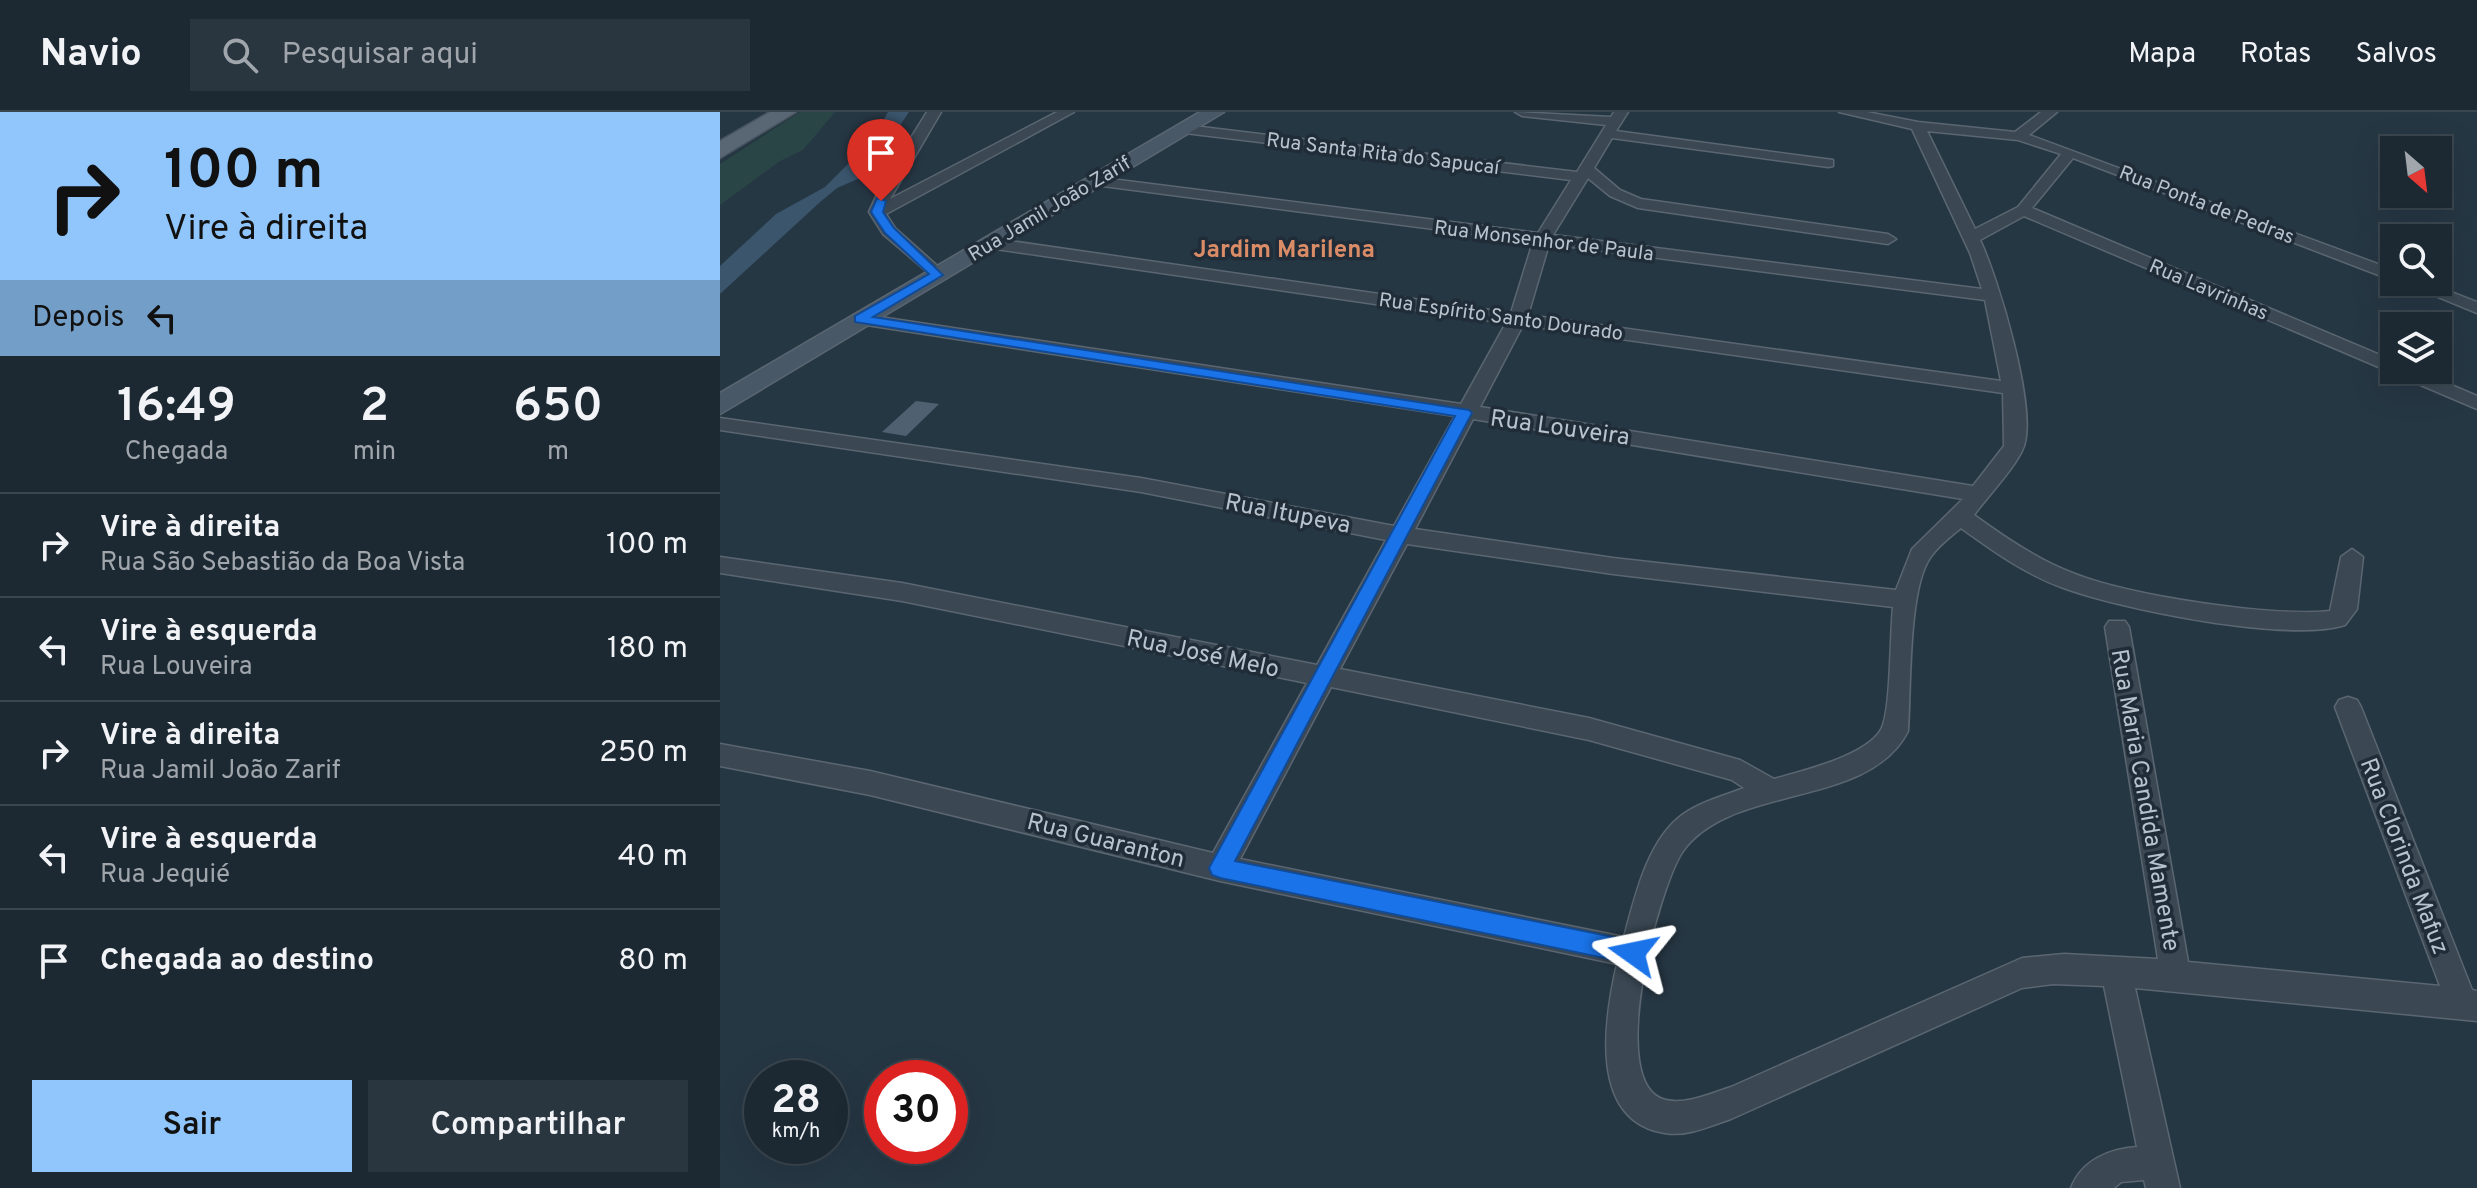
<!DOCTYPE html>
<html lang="pt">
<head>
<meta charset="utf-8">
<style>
	:root { --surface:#1c2933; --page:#29353f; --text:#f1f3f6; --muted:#a0a6ac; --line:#3a454e; --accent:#90c6fb }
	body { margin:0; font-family:Overpass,sans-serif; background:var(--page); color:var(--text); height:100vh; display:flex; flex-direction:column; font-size:30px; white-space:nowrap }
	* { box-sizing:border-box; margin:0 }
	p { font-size:26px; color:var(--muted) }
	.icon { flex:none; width:44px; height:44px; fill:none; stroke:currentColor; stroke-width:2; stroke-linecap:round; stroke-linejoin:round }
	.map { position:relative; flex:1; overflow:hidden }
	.panel { display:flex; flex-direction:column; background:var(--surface); width:720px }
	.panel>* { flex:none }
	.top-card { background:#90c6fb; color:#111; overflow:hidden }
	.needle { width:52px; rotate:152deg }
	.tools { position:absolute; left:1660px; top:24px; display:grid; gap:16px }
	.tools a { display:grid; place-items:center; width:72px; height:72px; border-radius:0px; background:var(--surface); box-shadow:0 8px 32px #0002,0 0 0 2px var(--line); font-size:40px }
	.speed { position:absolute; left:24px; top:948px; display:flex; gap:16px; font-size:40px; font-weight:700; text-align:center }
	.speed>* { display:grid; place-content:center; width:104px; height:104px; border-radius:50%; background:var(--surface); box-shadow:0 8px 32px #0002,0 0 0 2px var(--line); line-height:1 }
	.speed small { font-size:20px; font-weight:400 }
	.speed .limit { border:12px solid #d22; background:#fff; color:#111 }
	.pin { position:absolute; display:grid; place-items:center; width:68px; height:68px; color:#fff; margin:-82px -34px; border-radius:50% 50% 50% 0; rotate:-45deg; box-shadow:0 0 8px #0007 }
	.pin .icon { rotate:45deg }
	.me { position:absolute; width:88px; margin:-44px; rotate:282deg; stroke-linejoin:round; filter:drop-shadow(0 0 6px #0008) }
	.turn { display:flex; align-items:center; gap:28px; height:168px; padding:0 32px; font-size:36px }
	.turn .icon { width:104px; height:104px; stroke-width:2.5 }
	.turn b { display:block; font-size:56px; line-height:68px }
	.then { display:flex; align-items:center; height:76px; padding:0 32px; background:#0003; gap:16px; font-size:30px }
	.eta { display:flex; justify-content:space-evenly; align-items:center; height:136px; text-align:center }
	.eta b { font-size:48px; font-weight:600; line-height:56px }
	.primary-button { display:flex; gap:16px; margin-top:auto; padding:16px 32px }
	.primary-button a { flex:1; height:92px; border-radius:0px; background:var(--accent); color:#111; font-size:32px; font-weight:600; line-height:92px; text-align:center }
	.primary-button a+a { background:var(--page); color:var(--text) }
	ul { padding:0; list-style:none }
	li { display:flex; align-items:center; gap:24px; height:104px; padding:0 32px; border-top:2px solid var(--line) }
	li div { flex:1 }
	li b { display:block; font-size:30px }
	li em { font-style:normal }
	header { display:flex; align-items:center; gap:48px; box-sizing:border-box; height:112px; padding:0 40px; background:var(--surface); border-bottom:2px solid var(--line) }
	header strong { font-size:38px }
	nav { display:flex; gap:44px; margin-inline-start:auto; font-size:28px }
	.search { width:560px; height:72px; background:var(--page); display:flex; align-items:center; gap:20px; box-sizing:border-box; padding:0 28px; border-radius:0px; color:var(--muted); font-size:30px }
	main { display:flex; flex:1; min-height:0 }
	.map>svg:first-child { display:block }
	.green { fill:#294545 }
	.water { fill:#3a556c }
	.building { fill:#4f6070 }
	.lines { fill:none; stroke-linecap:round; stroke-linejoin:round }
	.minor-casing { stroke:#5a6671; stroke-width:3 }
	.secondary-casing { stroke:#5a6671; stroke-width:3 }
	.primary-casing { stroke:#485460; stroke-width:3 }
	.minor { fill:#3b4854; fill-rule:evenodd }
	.secondary { fill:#495867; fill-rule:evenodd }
	.primary { fill:#596774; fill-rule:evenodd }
	.route { fill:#1a73e8; stroke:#114b97; stroke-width:2 }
	.labels { text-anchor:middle; stroke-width:7; stroke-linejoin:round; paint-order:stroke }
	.far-street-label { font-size:20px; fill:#b9c3cd; stroke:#202d39 }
	.far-quarter-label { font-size:24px; font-weight:bold; fill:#da8c67; stroke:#202d39 }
	.street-label { font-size:24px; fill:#b9c3cd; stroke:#202d39 }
</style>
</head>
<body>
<header>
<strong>Navio</strong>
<div class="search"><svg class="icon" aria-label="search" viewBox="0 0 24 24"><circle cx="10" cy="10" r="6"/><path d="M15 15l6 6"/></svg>Pesquisar aqui</div>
<nav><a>Mapa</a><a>Rotas</a><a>Salvos</a></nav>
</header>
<main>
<section class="panel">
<div class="top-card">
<div class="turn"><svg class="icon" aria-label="right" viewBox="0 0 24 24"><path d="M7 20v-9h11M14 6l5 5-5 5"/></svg><div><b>100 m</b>Vire à direita</div></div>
<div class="then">Depois<svg class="icon" aria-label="left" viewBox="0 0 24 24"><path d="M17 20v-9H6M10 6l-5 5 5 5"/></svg></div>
</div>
<div class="eta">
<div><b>16:49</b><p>Chegada</p></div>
<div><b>2</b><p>min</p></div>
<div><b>650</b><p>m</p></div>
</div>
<ul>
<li><svg class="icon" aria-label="right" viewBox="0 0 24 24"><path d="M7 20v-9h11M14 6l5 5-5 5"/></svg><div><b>Vire à direita</b><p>Rua São Sebastião da Boa Vista</p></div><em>100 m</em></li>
<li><svg class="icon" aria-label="left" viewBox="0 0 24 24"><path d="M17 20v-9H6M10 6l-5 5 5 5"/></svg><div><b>Vire à esquerda</b><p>Rua Louveira</p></div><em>180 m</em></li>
<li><svg class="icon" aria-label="right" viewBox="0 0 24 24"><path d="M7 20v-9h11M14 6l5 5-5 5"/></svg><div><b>Vire à direita</b><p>Rua Jamil João Zarif</p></div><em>250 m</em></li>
<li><svg class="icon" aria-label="left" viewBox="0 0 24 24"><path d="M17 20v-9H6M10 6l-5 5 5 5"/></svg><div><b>Vire à esquerda</b><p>Rua Jequié</p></div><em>40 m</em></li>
<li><svg class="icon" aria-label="arrive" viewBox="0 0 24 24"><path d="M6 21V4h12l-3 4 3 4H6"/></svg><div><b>Chegada ao destino</b></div><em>80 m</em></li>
</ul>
<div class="primary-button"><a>Sair</a><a>Compartilhar</a></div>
</section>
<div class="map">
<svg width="1757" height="1076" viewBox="0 0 1757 1076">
	<rect width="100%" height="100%" fill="#263744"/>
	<path class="green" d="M80,0H115L83,38L60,49L0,93V52Z"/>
	<path class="water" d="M168,0H189L147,63L117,76L99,91L0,182V154L56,102L105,75L152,28Z"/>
	<path class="building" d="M196,289L219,292L186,324L162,320Z"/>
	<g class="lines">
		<defs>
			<path id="minor" d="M207,0H221L170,87L337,0H354L166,102L175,116L223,159L225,163L217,168L163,122L149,100L161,74Z
				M795,0L891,5L894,0H908L896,19L1113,48V54L1108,55L892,26L874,56L900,78L921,87L1168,122L1176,127L1168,132L918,96L890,84L868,66L833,123L1262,177L1250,141L1192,17L1119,0H1147L1198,10L1295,20L1321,0H1337L1309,23L1674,158V169L1353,46L1312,96L1674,249V258H1696L1757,284V297L1304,104L1260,128C1278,166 1317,295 1304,334C1297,354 1267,385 1254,403C1286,426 1318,448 1355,462C1411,484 1551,505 1610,499L1621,445L1632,437L1643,445L1637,497L1625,513C1568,531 1399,497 1341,475C1305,462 1273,439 1241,416C1230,425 1218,434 1210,446C1188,478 1191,578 1188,619C1149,697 1012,671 963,739C939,774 884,975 946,988C966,993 992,981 1011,975L1302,846L1344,842L1438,847L1385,515L1389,509H1405L1409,515L1468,850L1720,874L1615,595L1619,588L1628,585L1637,588L1641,595L1752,878L1757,879V909L1415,876L1460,1076H1426L1424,1068L1401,1070L1394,1076H1351C1362,1048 1389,1037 1417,1035L1384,874L1333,872L1302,876L1011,1007C990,1014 967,1025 945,1021C867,1009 885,904 897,852L500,769L150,683L0,654V632L150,659L493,741L587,571L182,489L0,461V445L182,471L597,553L666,428L421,380L0,318V306L421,366L674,414L735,304L140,212L131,207L140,202L741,292L786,211L269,136L261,131L269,126L791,201L813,130L375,73L368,69L375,65L818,121L851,68L465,21L458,17L465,13L857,60L886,13L802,4ZM1207,19L1298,28L1341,42L1298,95L1255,117ZM829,132L1265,188L1281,269L808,203ZM803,213L1283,281L1284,334L1253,374L760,295ZM753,307L1243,387L1192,437L1176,478L893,446L695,417ZM687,432L893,462L1173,495C1170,524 1171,589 1163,613C1153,643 1081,659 1054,667L1020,648L869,606L620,557ZM611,575L869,628L1012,668L1024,676C1003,684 980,690 962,703C927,729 915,785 904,825L520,747Z
				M1682,170H1705L1757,190V201Z"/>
			<path id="secondary" d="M480,0H504L0,302V281Z"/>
			<path id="primary" d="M50,0H76L0,46V29Z"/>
		</defs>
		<use href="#minor" class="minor-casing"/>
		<use href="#secondary" class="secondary-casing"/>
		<use href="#primary" class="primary-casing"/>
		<use href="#minor" class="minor"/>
		<use href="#secondary" class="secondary"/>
		<use href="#primary" class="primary"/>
	</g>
	<path class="route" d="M157,86L166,89L163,100L174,116L223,163L153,205L749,298L752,301L515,749L913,829L921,833L925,841L921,848L913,852L500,766L492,763L489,756L735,304L135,210V204L209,162L165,121L151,100Z"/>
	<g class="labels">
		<g class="far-street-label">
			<text transform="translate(663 41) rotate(7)" y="7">Rua Santa Rita do Sapucaí</text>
			<text transform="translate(1487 92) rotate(21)" y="7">Rua Ponta de Pedras</text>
			<text transform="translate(329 96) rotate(-31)" y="7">Rua Jamil João Zarif</text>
			<text transform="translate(824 128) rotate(7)" y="7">Rua Monsenhor de Paula</text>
			<text transform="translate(1489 177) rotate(23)" y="7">Rua Lavrinhas</text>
			<text transform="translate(781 204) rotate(8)" y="7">Rua Espírito Santo Dourado</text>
		</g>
		<g class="far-quarter-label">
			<text x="564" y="145">Jardim Marilena</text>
		</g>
		<g class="street-label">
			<text transform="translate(840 315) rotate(8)" y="8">Rua Louveira</text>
			<text transform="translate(568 401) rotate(11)" y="8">Rua Itupeva</text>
			<text transform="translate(483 541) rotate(12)" y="8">Rua José Melo</text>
			<text transform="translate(1426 688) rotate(80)" y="8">Rua Maria Candida Mamente</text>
			<text transform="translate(386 728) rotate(14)" y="8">Rua Guaranton</text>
			<text transform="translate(1685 744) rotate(69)" y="8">Rua Clorinda Mafuz</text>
		</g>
	</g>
</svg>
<div class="tools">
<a><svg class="needle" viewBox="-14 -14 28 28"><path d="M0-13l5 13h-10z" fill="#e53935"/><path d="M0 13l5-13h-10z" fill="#a0a6ac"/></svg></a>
<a><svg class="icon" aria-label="search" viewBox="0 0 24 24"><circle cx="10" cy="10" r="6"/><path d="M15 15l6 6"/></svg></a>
<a><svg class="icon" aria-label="layers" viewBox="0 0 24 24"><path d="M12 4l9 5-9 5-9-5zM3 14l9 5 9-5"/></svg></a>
</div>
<div class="speed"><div>28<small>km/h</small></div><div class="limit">30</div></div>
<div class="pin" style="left:161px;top:89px;background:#d93025"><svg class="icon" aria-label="arrive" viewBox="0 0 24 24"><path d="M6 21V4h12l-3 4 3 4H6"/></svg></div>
<svg class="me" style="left:913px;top:841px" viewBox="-20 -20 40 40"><path d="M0-17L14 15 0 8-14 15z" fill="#1a73e8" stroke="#fff" stroke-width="4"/></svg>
</div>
</main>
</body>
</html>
